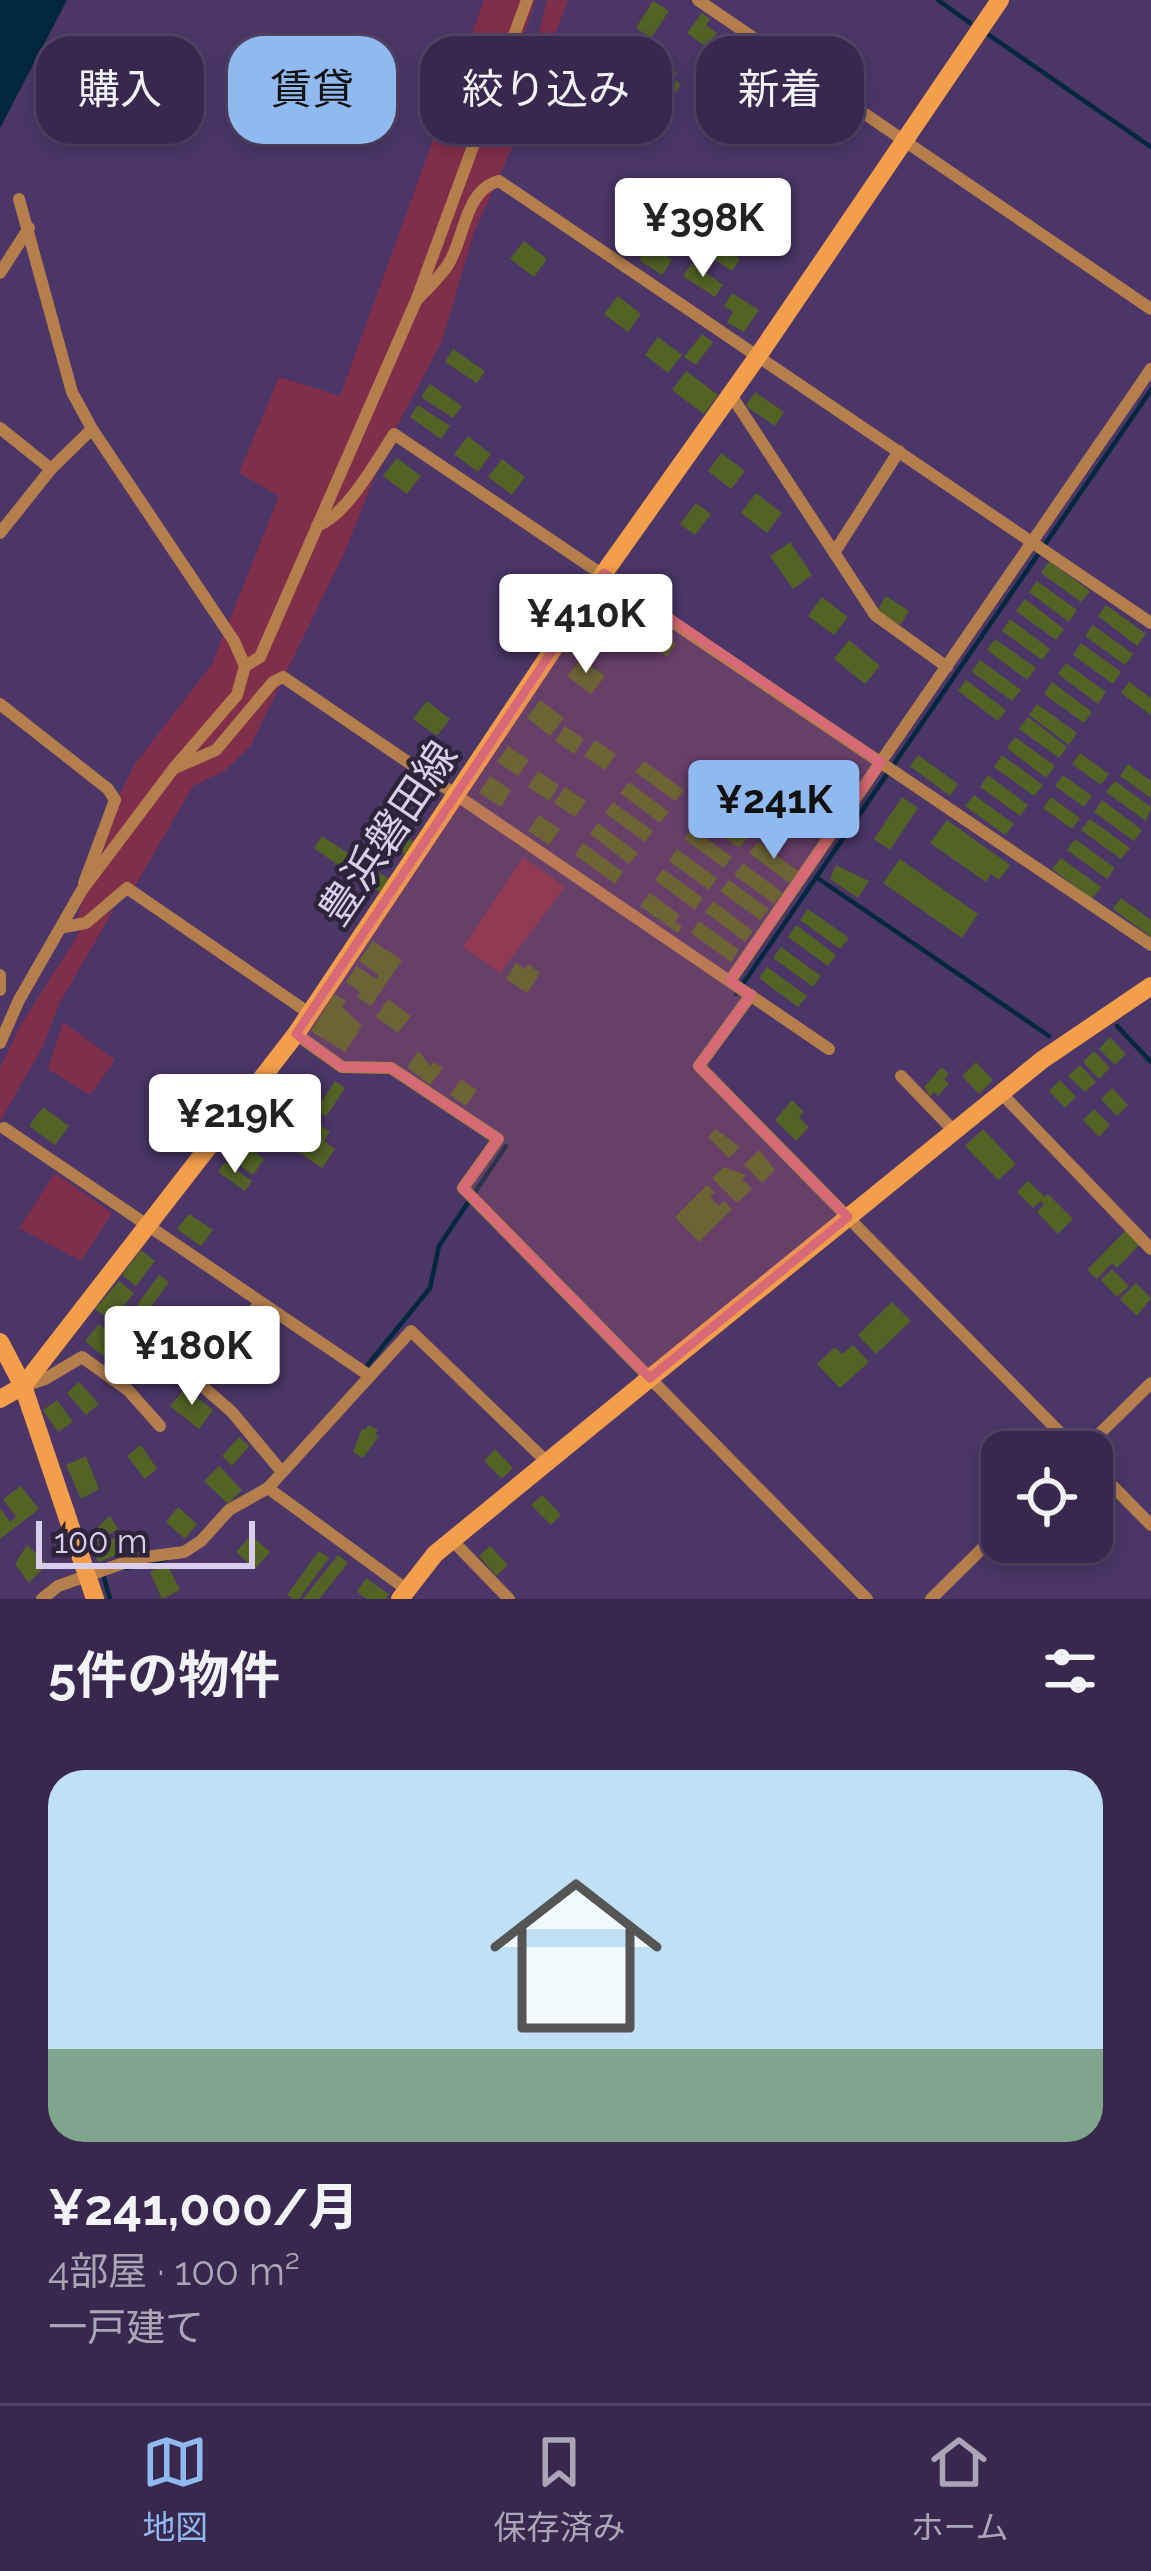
<!DOCTYPE html>
<html lang="ja">
<meta charset="utf-8">
<style>
:root{--surface:#38284d;--page:#433457;--text:#f1f3f6;--muted:#aba6b6;--line:#524465;--accent:#90b9f0}
body{margin:0;font-family:Raleway,"Noto Sans JP",sans-serif;background:var(--page);color:var(--text);height:100vh;display:flex;flex-direction:column;font-size:45px;white-space:nowrap}
*{box-sizing:border-box;margin:0}
p{font-size:39px;color:var(--muted)}
.icon{flex:none;width:66px;height:66px;fill:none;stroke:currentColor;stroke-width:2;stroke-linecap:round;stroke-linejoin:round}
.map{position:relative;height:1599px;overflow:hidden}
.sheet{display:flex;flex-direction:column;background:var(--surface);flex:1}
.sheet>*{flex:none}
.hud{position:absolute;left:36px;top:36px;width:1080px;height:108px;display:flex;gap:24px}
.buttons{position:absolute;left:981px;top:1431px;display:grid;gap:24px}
.buttons a{display:grid;place-items:center;width:132px;height:132px;border-radius:24px;background:var(--surface);box-shadow:0 6px 18px #0003,0 0 0 3px var(--line);font-size:60px}
.scale{position:absolute;left:36px;bottom:30px;width:219px;box-sizing:border-box;padding-left:12px;border:6px solid #d9ceec;border-top:0;font-size:33px;line-height:42px;white-space:nowrap;color:#d9ceec;-webkit-text-stroke:9px #2d243a;paint-order:stroke}
.price{position:absolute;translate:-50% -102px;padding:0 27px;border-radius:12px;background:#fff;color:#222;font-size:39px;line-height:78px;filter:drop-shadow(0 3px 6px #0008)}
.price::after{content:'';position:absolute;left:50%;top:72px;width:36px;height:27px;margin-left:-18px;background:inherit;clip-path:polygon(0 0,100% 0,50% 100%)}
.price.on{background:var(--accent);color:#111}
ul{padding:0;list-style:none}
li{display:grid;align-content:center;gap:24px;height:636px;padding:0 48px}
li span{display:grid;place-items:center;height:372px;border-radius:36px;color:#555}
li>.icon{margin-inline-start:auto}
span .icon{width:216px;height:216px;fill:#fffc;stroke-width:1}
li b{font-size:51px}
h2{display:flex;justify-content:space-between;align-items:center;height:144px;padding:0 48px;font-size:51px}
.pill{padding:0 42px;border-radius:36px;background:var(--surface);box-shadow:0 6px 18px #0003,0 0 0 3px var(--line);font-size:42px;line-height:108px}
.pill.on{background:var(--accent);color:#111}
.menu{display:flex;justify-content:space-around;align-items:center;height:168px;border-top:3px solid var(--line);background:var(--surface);font-size:33px;color:var(--muted)}
.menu a{display:grid;justify-items:center;gap:6px}
.menu .on{color:var(--accent)}
.map>svg:first-child{display:block}
.green{fill:#802f4a}
.water{fill:#03273e}
.lines{fill:none;stroke-linecap:round;stroke-linejoin:round}
.stream{stroke:#03273e;stroke-width:4.5}
.building{fill:#536326}
.street{stroke:#b47e4d;stroke-width:12}
.secondary{stroke:#f39e4a;stroke-width:18}
.marked{fill:#d76a76;fill-opacity:0.2;stroke:#d76a76;stroke-width:9;stroke-linejoin:round}
.labels{text-anchor:middle;dominant-baseline:central;stroke-width:9;stroke-linejoin:round;paint-order:stroke}
.street-label{font-size:42px;fill:#d9ceec;stroke:#2d243a}
</style>
<div class="map">
<svg width="1151" height="1599" viewBox="0 0 1151 1599">
<rect width="100%" height="100%" fill="#4b3667"/>
<g class="green">
<polygon points="484,0 535,0 512,73 515,137 547,0 568,0 514,143 473,235 442,341 387,445 346,549 251,745 226,770 193,786 132,891 73,933 103,827 135,764 212,664 279,496 239,473 279,377 340,396"/>
<polygon points="523,857 565,887 500,973 463,947"/>
<polygon points="114,909 60,1002 42,1048 0,1121 0,1068 19,1028 81,930"/>
<polygon points="63,1022 115,1060 90,1095 48,1069"/>
<polygon points="55,1173 112,1213 81,1261 19,1228"/>
</g>
<polygon class="water" points="0,0 67,0 0,128"/>
<g class="lines">
<g class="stream">
<polyline points="938,0 970,23"/>
<polyline points="989,35 1151,147"/>
<polyline points="816,877 1049,1036"/>
<polyline points="736,994 1151,390"/>
<polyline points="1117,1026 1151,1062"/>
<polyline points="366,1367 430,1288 439,1246 506,1146"/>
<polyline points="126,1568 167,1559"/>
<polyline points="103,1574 110,1599"/>
</g>
</g>
<g class="building">
<polygon points="653,1 669,11 651,38 636,28"/>
<polygon points="702,13 710,19 706,25 717,33 706,47 687,33"/>
<polygon points="585,40 611,57 595,78 570,61"/>
<polygon points="667,65 677,72 673,79 681,84 672,98 653,85"/>
<polygon points="653,92 663,99 660,104 667,108 657,122 641,110"/>
<polygon points="720,217 752,238 744,251 712,229"/>
<polygon points="708,237 740,259 732,271 700,250"/>
<polygon points="524,241 547,259 534,277 510,259"/>
<polygon points="647,248 655,254 658,250 672,260 662,275 639,260"/>
<polygon points="692,263 723,285 715,297 683,276"/>
<polygon points="732,293 759,310 744,332 727,322 733,312 724,306"/>
<polygon points="618,296 641,314 628,332 604,314"/>
<polygon points="702,334 713,342 696,365 684,357"/>
<polygon points="658,337 682,355 668,373 645,355"/>
<polygon points="453,349 485,371 477,383 445,362"/>
<polygon points="686,371 718,395 704,414 672,390"/>
<polygon points="430,384 462,406 453,418 421,397"/>
<polygon points="755,392 784,412 775,426 746,406"/>
<polygon points="418,405 450,426 441,439 410,417"/>
<polygon points="468,436 491,454 478,472 454,454"/>
<polygon points="721,453 745,471 731,489 708,471"/>
<polygon points="397,458 421,476 407,494 383,476"/>
<polygon points="502,459 525,477 512,495 488,477"/>
<polygon points="756,493 782,513 767,533 741,513"/>
<polygon points="696,503 711,514 695,535 680,524"/>
<polygon points="790,542 812,575 793,589 770,556"/>
<polygon points="1049,561 1090,591 1081,602 1041,573"/>
<polygon points="1037,581 1077,610 1069,622 1029,592"/>
<polygon points="886,596 909,611 900,625 877,611"/>
<polygon points="822,597 848,617 834,635 808,616"/>
<polygon points="1025,599 1064,629 1056,640 1016,611"/>
<polygon points="1106,605 1146,634 1137,646 1098,616"/>
<polygon points="653,619 662,625 657,629 676,644 667,657 639,637"/>
<polygon points="1010,619 1050,649 1042,660 1002,631"/>
<polygon points="1093,625 1133,654 1125,665 1085,636"/>
<polygon points="995,639 1036,668 1027,680 987,650"/>
<polygon points="849,640 880,666 865,684 834,659"/>
<polygon points="1081,643 1121,672 1113,684 1073,655"/>
<polygon points="581,659 605,676 591,694 567,676"/>
<polygon points="980,660 1021,690 1012,701 972,672"/>
<polygon points="1066,663 1106,692 1098,704 1058,674"/>
<polygon points="966,680 1006,710 998,721 958,691"/>
<polygon points="1052,682 1092,712 1084,723 1044,694"/>
<polygon points="1129,682 1151,698 1151,715 1121,693"/>
<polygon points="540,700 564,718 550,736 527,718"/>
<polygon points="427,701 450,719 437,736 413,719"/>
<polygon points="1037,704 1077,733 1069,745 1029,715"/>
<polygon points="1028,717 1067,747 1059,758 1019,729"/>
<polygon points="565,726 584,739 574,754 555,741"/>
<polygon points="1015,737 1055,766 1046,778 1007,748"/>
<polygon points="595,740 616,754 605,770 584,756"/>
<polygon points="508,746 529,760 518,776 497,762"/>
<polygon points="1080,753 1109,774 1101,785 1072,764"/>
<polygon points="918,755 958,784 950,796 910,766"/>
<polygon points="1002,755 1043,785 1034,796 994,767"/>
<polygon points="644,761 684,790 675,801 635,772"/>
<polygon points="1128,764 1151,781 1151,798 1120,776"/>
<polygon points="538,771 559,785 549,801 528,787"/>
<polygon points="988,775 1028,805 1020,816 980,787"/>
<polygon points="1063,775 1092,796 1084,807 1055,786"/>
<polygon points="490,776 511,790 501,807 479,793"/>
<polygon points="1115,781 1151,807 1146,821 1106,792"/>
<polygon points="629,782 669,812 660,823 620,793"/>
<polygon points="565,787 586,801 575,817 554,803"/>
<polygon points="974,795 1014,824 1005,835 965,806"/>
<polygon points="902,797 918,808 890,850 874,839"/>
<polygon points="1051,797 1080,818 1072,829 1043,808"/>
<polygon points="1102,800 1142,830 1134,841 1094,812"/>
<polygon points="613,802 653,831 645,842 605,813"/>
<polygon points="708,807 748,837 739,848 699,819"/>
<polygon points="539,815 560,829 549,845 528,831"/>
<polygon points="1090,819 1130,848 1121,859 1081,830"/>
<polygon points="947,820 1010,865 999,880 991,874 986,882 930,843"/>
<polygon points="383,821 415,843 406,855 375,833"/>
<polygon points="598,823 638,853 629,864 590,834"/>
<polygon points="692,828 732,857 724,868 684,839"/>
<polygon points="322,836 354,857 345,870 314,848"/>
<polygon points="1075,839 1115,868 1107,879 1067,850"/>
<polygon points="758,842 798,871 789,883 749,853"/>
<polygon points="583,843 623,872 615,884 575,855"/>
<polygon points="677,849 717,878 709,890 669,861"/>
<polygon points="357,858 389,879 380,892 349,870"/>
<polygon points="1061,858 1101,887 1092,899 1052,869"/>
<polygon points="900,859 978,914 962,938 883,883"/>
<polygon points="743,863 783,893 774,904 734,875"/>
<polygon points="836,865 869,881 858,898 830,879"/>
<polygon points="663,869 703,898 695,910 655,880"/>
<polygon points="729,880 769,909 760,920 720,891"/>
<polygon points="650,893 680,915 675,922 682,927 678,933 640,906"/>
<polygon points="1121,898 1151,920 1151,937 1113,909"/>
<polygon points="713,901 753,931 745,942 705,912"/>
<polygon points="808,909 849,938 840,949 800,920"/>
<polygon points="699,921 739,950 731,962 691,933"/>
<polygon points="796,925 836,955 828,966 788,937"/>
<polygon points="373,941 402,960 371,1006 357,997 360,992 346,982 357,966 376,979 379,975 359,961"/>
<polygon points="781,947 821,976 813,987 773,958"/>
<polygon points="516,963 525,969 528,964 540,973 527,993 506,979"/>
<polygon points="767,967 807,996 798,1007 759,978"/>
<polygon points="334,994 346,1001 342,1007 362,1026 345,1052 311,1031"/>
<polygon points="388,999 411,1016 398,1033 376,1017"/>
<polygon points="1110,1037 1126,1054 1115,1065 1099,1049"/>
<polygon points="418,1051 431,1066 434,1062 443,1068 430,1085 407,1067"/>
<polygon points="1094,1051 1110,1068 1099,1079 1083,1062"/>
<polygon points="976,1062 993,1080 979,1094 962,1076"/>
<polygon points="1080,1065 1096,1082 1085,1092 1068,1076"/>
<polygon points="942,1067 949,1074 944,1079 949,1084 938,1096 934,1092 930,1097 924,1087"/>
<polygon points="290,1079 313,1096 300,1114 277,1096"/>
<polygon points="461,1079 477,1090 466,1106 450,1095"/>
<polygon points="1060,1080 1076,1097 1065,1108 1049,1091"/>
<polygon points="335,1081 345,1088 326,1117 316,1110"/>
<polygon points="1112,1088 1128,1105 1117,1116 1101,1099"/>
<polygon points="792,1100 804,1112 799,1117 809,1127 796,1141 775,1120"/>
<polygon points="43,1107 69,1126 55,1145 29,1126"/>
<polygon points="1094,1109 1110,1125 1099,1137 1083,1120"/>
<polygon points="310,1118 330,1132 324,1141 335,1149 322,1168 291,1147"/>
<polygon points="716,1129 740,1147 729,1158 708,1137"/>
<polygon points="983,1129 1016,1164 998,1180 965,1146"/>
<polygon points="240,1142 264,1159 253,1175 229,1157"/>
<polygon points="759,1150 775,1170 762,1183 744,1165"/>
<polygon points="225,1162 252,1181 245,1191 218,1172"/>
<polygon points="724,1167 746,1175 742,1179 752,1189 737,1203 712,1178"/>
<polygon points="1028,1181 1045,1197 1048,1194 1073,1219 1058,1234 1037,1212 1044,1204 1041,1201 1033,1208 1017,1192"/>
<polygon points="707,1185 715,1192 710,1197 719,1206 724,1201 732,1209 699,1242 675,1217"/>
<polygon points="189,1214 213,1230 201,1246 177,1229"/>
<polygon points="1126,1230 1140,1244 1117,1268 1112,1263 1097,1279 1087,1270"/>
<polygon points="141,1250 155,1261 136,1286 122,1275"/>
<polygon points="1112,1269 1129,1286 1117,1297 1101,1280"/>
<polygon points="159,1275 169,1282 147,1312 137,1305"/>
<polygon points="119,1281 134,1293 112,1321 95,1309"/>
<polygon points="1136,1283 1151,1298 1137,1316 1120,1299"/>
<polygon points="892,1302 911,1321 876,1354 858,1335"/>
<polygon points="99,1324 117,1339 103,1356 85,1341"/>
<polygon points="188,1325 216,1348 202,1367 173,1344"/>
<polygon points="121,1339 139,1354 126,1371 107,1356"/>
<polygon points="853,1345 869,1362 840,1388 817,1364 835,1347 842,1354"/>
<polygon points="79,1382 99,1404 86,1415 67,1393"/>
<polygon points="185,1388 213,1410 199,1429 170,1406"/>
<polygon points="57,1400 73,1422 58,1432 43,1410"/>
<polygon points="368,1425 378,1430 375,1434 379,1436 363,1458 353,1452 362,1428 365,1430"/>
<polygon points="239,1437 249,1446 232,1466 222,1456"/>
<polygon points="141,1445 157,1469 145,1479 127,1456"/>
<polygon points="495,1449 513,1468 502,1479 484,1461"/>
<polygon points="86,1456 99,1489 81,1499 66,1465"/>
<polygon points="219,1466 242,1490 228,1504 204,1481"/>
<polygon points="21,1486 39,1509 0,1539 0,1508 10,1522 16,1517 3,1499"/>
<polygon points="542,1495 561,1515 551,1525 531,1505"/>
<polygon points="178,1507 197,1524 185,1539 166,1522"/>
<polygon points="110,1516 118,1529 95,1543 89,1535"/>
<polygon points="251,1535 270,1552 255,1569 236,1552"/>
<polygon points="119,1536 128,1551 98,1562 91,1548"/>
<polygon points="27,1545 47,1564 29,1583 15,1564"/>
<polygon points="490,1546 508,1565 496,1576 479,1556"/>
<polygon points="319,1551 329,1558 299,1599 293,1599 287,1595"/>
<polygon points="338,1555 348,1563 319,1599 303,1599"/>
<polygon points="167,1564 180,1590 162,1599 150,1572"/>
<polygon points="366,1578 389,1594 386,1599 367,1599 357,1592"/>
</g>
<g class="lines">
<g class="street">
<polyline points="698,0 1151,309"/>
<polyline points="0,273 29,228"/>
<path d="M416,301c11,-12 25,-25 33,-38 16,-27 16,-73 50,-82l652,442"/>
<polyline points="731,395 875,615 947,667"/>
<polyline points="0,428 51,469"/>
<path d="M317,526c29,-10 60,-66 77,-92l757,511"/>
<polyline points="0,533 51,469 92,429"/>
<polyline points="834,553 899,451"/>
<polyline points="245,666 260,657 416,301 527,0"/>
<polyline points="0,704 108,789 115,800 84,883"/>
<polyline points="177,767 216,750 273,682 283,677 829,1049"/>
<polyline points="64,927 86,923 127,888 309,1013"/>
<polyline points="0,975 0,990"/>
<polyline points="730,981 1151,369"/>
<polyline points="751,995 699,1066 1079,1452"/>
<polyline points="296,1034 342,1067 391,1068 498,1139 463,1188 867,1599"/>
<polyline points="0,1043 19,1000 82,890 174,768 237,695 245,666 234,641 92,429 72,392 19,199"/>
<polyline points="901,1076 954,1131"/>
<polyline points="1001,1093 1151,1249"/>
<polyline points="4,1128 370,1376"/>
<polyline points="260,1302 201,1385 232,1412 282,1472"/>
<polyline points="27,1385 45,1379 82,1357 128,1390 160,1426"/>
<polyline points="1081,1452 1151,1383"/>
<polyline points="1092,1465 1151,1525"/>
<polyline points="268,1488 406,1589"/>
<polyline points="452,1540 509,1599"/>
<polyline points="42,1599 58,1586 138,1558 184,1552 201,1541 229,1510 268,1488 411,1331 547,1462"/>
<polyline points="931,1599 1002,1529"/>
</g>
<g class="secondary">
<polyline points="0,1342 23,1386 95,1599"/>
<polyline points="0,1399 23,1386 296,1034 604,573 758,356 1000,0"/>
<polyline points="400,1599 435,1554 650,1378 1042,1060 1151,986"/>
</g>
</g>
<path class="marked" d="M604,573l277,189 -151,219 21,14 -52,71 149,151 -198,161 -187,-190 35,-49 -107,-71 -49,-1 -46,-33z"/>
<g class="labels">
<g class="street-label">
<text transform="translate(388 833) rotate(-56)">豊浜磐田線</text>
</g>
</g>
</svg>
<div class="buttons">
<a><svg class="icon" aria-label="locate" viewBox="0 0 24 24"><circle cx="12" cy="12" r="6"/><path d="M12 2v4M12 18v4M2 12h4M18 12h4"/></svg></a>
</div>
<div class="scale">100 m</div>
<b class="price" style="left:703px;top:280px">¥398K</b>
<b class="price" style="left:586px;top:676px">¥410K</b>
<b class="price on" style="left:774px;top:862px">¥241K</b>
<b class="price" style="left:235px;top:1176px">¥219K</b>
<b class="price" style="left:192px;top:1408px">¥180K</b>
<div class="hud">
<a class="pill">購入</a>
<a class="pill on">賃貸</a>
<a class="pill">絞り込み</a>
<a class="pill">新着</a>
</div>
</div>
<section class="sheet">
<h2>5件の物件<svg class="icon" aria-label="filters" viewBox="0 0 24 24"><path d="M4 7h16M4 17h16"/><circle cx="9" cy="7" r="2"/><circle cx="15" cy="17" r="2"/></svg></h2>
<ul>
<li><span style="background:linear-gradient(#bfe0f5 75%,#7fa58c 0)"><svg class="icon" aria-label="home" viewBox="0 0 24 24"><path d="M3 11l9-7 9 7M6 9v11h12V9"/></svg></span><div><b>¥241,000/月</b><p>4部屋 · 100 m²</p><p>一戸建て</p></div></li>
</ul>
</section>
<nav class="menu">
<a class="on"><svg class="icon" aria-label="map" viewBox="0 0 24 24"><path d="M3 6l6-2 6 2 6-2v14l-6 2-6-2-6 2zM9 4v14M15 6v14"/></svg>地図</a>
<a><svg class="icon" aria-label="saved" viewBox="0 0 24 24"><path d="M7 4h10v16l-5-4-5 4z"/></svg>保存済み</a>
<a><svg class="icon" aria-label="home" viewBox="0 0 24 24"><path d="M3 11l9-7 9 7M6 9v11h12V9"/></svg>ホーム</a>
</nav>
